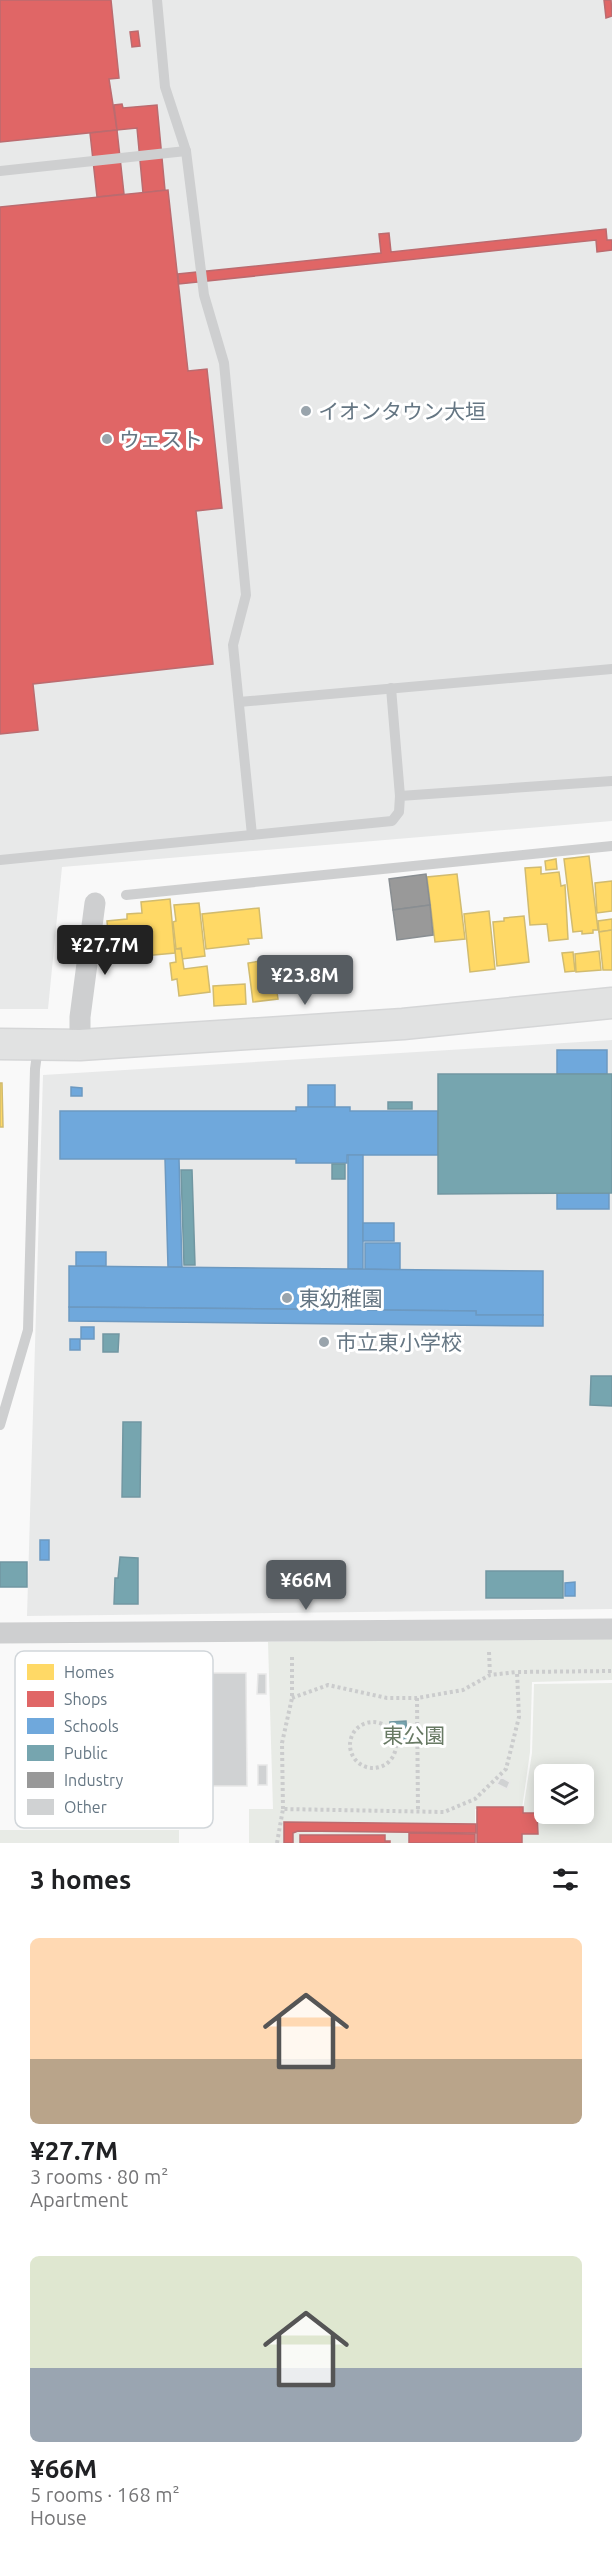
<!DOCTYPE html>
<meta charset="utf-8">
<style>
:root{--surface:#fff;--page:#f2f2f2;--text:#202124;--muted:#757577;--accent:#565c61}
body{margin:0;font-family:Ubuntu,"Noto Sans JP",sans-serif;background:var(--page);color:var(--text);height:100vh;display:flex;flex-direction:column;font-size:22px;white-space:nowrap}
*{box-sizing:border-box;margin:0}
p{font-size:20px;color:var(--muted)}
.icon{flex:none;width:33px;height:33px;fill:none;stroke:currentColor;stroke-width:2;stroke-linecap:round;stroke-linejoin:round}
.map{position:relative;height:1843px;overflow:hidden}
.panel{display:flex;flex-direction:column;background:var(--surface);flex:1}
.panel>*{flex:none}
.fabs{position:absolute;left:534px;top:1764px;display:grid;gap:12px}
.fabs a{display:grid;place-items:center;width:60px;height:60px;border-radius:9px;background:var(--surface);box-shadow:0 3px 15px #0003;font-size:30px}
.price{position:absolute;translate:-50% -51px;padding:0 14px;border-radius:6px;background:var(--accent);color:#fff;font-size:20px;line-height:39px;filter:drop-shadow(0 2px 3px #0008)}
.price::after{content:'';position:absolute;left:50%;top:36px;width:18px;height:14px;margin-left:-9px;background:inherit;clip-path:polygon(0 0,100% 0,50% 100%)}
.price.selected{background:#222;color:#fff}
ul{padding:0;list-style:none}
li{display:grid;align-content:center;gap:12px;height:318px;padding:0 30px}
li span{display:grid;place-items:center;height:186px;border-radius:9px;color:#555}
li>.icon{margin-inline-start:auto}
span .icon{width:108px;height:108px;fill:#fffc;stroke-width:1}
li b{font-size:26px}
h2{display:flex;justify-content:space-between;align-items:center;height:72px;padding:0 30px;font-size:26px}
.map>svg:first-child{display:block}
.built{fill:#e8e9e9}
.green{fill:#e8ebe6;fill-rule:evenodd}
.homes{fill:#ffd966;stroke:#d1bb6f;stroke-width:1.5}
.shops{fill:#e06666;stroke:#bb6b6f;stroke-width:1.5}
.schools{fill:#6fa8dc;stroke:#6c99c1;stroke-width:1.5}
.public{fill:#76a5af;stroke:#7197a2;stroke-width:1.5}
.industry{fill:#999;stroke:#898e92;stroke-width:1.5}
.building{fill:#d0d2d3;stroke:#e8e8e8;stroke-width:1.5}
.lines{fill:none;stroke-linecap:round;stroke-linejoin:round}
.secondary-casing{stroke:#d5d6d7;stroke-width:33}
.path{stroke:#cbcccd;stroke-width:4;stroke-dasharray:3 3;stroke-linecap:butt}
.lane{stroke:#cecfd0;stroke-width:10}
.street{stroke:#cecfd0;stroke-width:21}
.secondary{stroke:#e1e2e2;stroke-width:30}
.poi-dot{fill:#99a4ac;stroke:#fff;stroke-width:2}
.labels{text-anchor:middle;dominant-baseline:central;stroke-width:6;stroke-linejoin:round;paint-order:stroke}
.poi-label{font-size:21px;fill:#657683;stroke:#fff;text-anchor:start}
.park-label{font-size:21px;fill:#687a64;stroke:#fff}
.key{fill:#fff;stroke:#d1d6da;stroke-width:1.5}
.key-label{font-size:16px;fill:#657683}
</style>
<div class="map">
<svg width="612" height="1843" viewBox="0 0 612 1843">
<rect width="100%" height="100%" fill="#f9f9f9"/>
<g class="built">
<polygon points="0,0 612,0 612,821 62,867 48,1009 0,1009"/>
<polygon points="612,1040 612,1609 27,1616 43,1075"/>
</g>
<g class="green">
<polygon points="612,1637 612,1680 532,1682 530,1752 522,1809 475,1809 475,1831 293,1829 292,1843 249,1843 249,1809 273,1809 268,1642"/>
<path d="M612,1683v160h-319l1,-12 182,1v-21l47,-1 9,-57 2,-69zM544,1774h40v40h-40z"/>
<rect x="0" y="1830" width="179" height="13"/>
</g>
<g class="homes">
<polygon points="589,856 598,930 593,930 593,933 582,934 582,931 573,932 564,859"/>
<polygon points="556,859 557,869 546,870 545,861"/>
<polygon points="541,867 541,874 559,872 561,886 565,885 568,939 549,941 547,924 530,925 525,868"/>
<polygon points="457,874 465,939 435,942 427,877"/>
<polygon points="612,881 612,911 597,913 595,883"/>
<polygon points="170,899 175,953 110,959 107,921 127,919 127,914 142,913 141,902"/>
<polygon points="199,903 205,956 182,959 181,948 176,949 173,922 176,921 174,905"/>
<polygon points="259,908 262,938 248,939 249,944 206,949 202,914"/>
<polygon points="489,911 495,969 470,972 464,914"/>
<polygon points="524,916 529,962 497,966 493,922 504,921 504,918"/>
<polygon points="612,919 612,930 599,932 598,921"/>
<polygon points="612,930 612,970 603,970 599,932"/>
<polygon points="175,949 181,949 184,969 207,966 210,992 179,996 177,979 172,980 170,963 176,962"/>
<polygon points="599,951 601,970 576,972 575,954"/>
<polygon points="573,952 575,971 565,972 562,953"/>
<polygon points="272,959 278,999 253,1002 248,963"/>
<polygon points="245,984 246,1004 214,1006 213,986"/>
<polygon points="0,1083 2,1083 3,1127 0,1127"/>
</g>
<g class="shops">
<polygon points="0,0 111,0 119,78 109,79 117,130 0,142"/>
<polygon points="604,0 611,0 612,16 606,18"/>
<polygon points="138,31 140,46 132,47 130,32"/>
<polygon points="122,104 123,108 157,105 165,190 143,193 137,128 117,130 114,105"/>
<polygon points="117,130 124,194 97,197 90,133"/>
<polygon points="168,190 188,371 207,369 222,508 196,511 213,664 33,684 38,730 0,734 0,207"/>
<polygon points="606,229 607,240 612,240 612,250 597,252 596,240 179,284 178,274 381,253 379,234 389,233 391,252"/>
<polygon points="477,1807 523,1807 523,1813 537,1813 538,1834 522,1834 522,1843 477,1843"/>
<polygon points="284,1822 476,1824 476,1833 298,1831 293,1833 293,1843 284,1843"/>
<polygon points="409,1833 475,1834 475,1843 409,1843"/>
<polygon points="300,1835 385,1835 385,1841 390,1841 390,1843 300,1843"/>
</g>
<g class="schools">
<rect x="557" y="1050" width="50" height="24"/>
<rect x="308" y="1085" width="27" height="22"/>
<polygon points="71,1087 82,1088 82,1096 71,1096"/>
<polygon points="296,1107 350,1107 350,1111 438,1111 438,1155 347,1155 347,1163 296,1163 296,1159 60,1159 60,1111 296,1111"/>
<rect x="348" y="1155" width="15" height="114"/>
<polygon points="165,1159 179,1159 182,1267 168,1267"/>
<rect x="557" y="1193" width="52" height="16"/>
<rect x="363" y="1223" width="31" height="18"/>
<polygon points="365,1243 400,1243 400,1270 365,1269"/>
<rect x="76" y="1252" width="30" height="14"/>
<polygon points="69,1266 543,1271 543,1315 476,1315 476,1311 69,1307"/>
<polygon points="69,1307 476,1311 476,1315 543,1315 543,1326 69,1321"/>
<rect x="81" y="1327" width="13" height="12"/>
<rect x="70" y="1339" width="10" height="11"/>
<rect x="40" y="1540" width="9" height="20"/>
<polygon points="575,1582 575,1596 565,1596 565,1583"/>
</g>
<g class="public">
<polygon points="438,1074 612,1074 612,1193 438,1194"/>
<rect x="388" y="1102" width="24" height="7"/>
<rect x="332" y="1164" width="13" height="15"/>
<polygon points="181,1170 192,1170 195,1265 184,1265"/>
<polygon points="103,1334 119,1334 118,1352 103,1352"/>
<polygon points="591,1376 612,1376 612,1406 590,1405"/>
<polygon points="123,1422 141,1422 140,1497 122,1497"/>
<polygon points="120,1557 138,1558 138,1604 114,1604 115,1578 118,1578"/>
<rect x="0" y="1562" width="27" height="25"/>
<rect x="486" y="1571" width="77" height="27"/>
<polygon points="406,1721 407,1739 390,1739 390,1722"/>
</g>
<g class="industry">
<polygon points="426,874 430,905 393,910 389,879"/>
<polygon points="430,905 433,935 397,940 393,910"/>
</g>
<g class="building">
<polygon points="203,1673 246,1673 247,1786 203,1786"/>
<polygon points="258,1674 266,1674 266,1694 257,1694"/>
<rect x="258" y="1765" width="9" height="20"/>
<polygon points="501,1777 510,1782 507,1789 497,1784"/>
</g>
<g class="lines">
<defs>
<polyline id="secondary" points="0,1044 80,1045 403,1024 612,1003"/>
</defs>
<use href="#secondary" class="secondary-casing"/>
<g class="path">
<polyline points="489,1652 490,1675"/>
<polyline points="292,1698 328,1685 387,1698 417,1698 463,1690 490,1675 517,1672"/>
<polyline points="417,1698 418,1812"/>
<circle cx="373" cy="1745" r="23"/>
<polyline points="396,1742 418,1742"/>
<polyline points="283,1809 282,1743 292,1698 292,1655"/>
<polyline points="277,1843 283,1809 444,1812 475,1799 506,1769 519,1717 517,1672 612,1671"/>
</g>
<g class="lane">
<polyline points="157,0 165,87 186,151 204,295 224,363 246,595 233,645 252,835"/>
<polyline points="0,171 186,151"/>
<polyline points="391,688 400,796"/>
<polyline points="239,702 612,669"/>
<polyline points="0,860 392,821 399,812 400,796 612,781"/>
<polyline points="126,895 612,846"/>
<polyline points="0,1425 28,1330 35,1069 38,1047"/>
</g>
<g class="street">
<polyline points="80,1045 80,1017 95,903"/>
<polyline points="0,1633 612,1629"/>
</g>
<use href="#secondary" class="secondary"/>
</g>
<g class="poi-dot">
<circle cx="306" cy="411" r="6"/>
<circle cx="107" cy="439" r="6"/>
<circle cx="287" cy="1298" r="6"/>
<circle cx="324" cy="1342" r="6"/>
</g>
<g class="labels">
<g class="poi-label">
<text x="318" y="411">イオンタウン大垣</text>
<text x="119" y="439">ウェスト</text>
<text x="299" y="1298">東幼稚園</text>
<text x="336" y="1342">市立東小学校</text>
</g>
<g class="park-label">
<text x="414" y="1735">東公園</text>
</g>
</g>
<rect x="15" y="1651" width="198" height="177" rx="9" class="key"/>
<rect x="27" y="1664" width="27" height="16" fill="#ffd966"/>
<rect x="27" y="1691" width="27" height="16" fill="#e06666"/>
<rect x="27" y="1718" width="27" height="16" fill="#6fa8dc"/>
<rect x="27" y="1745" width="27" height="16" fill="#76a5af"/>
<rect x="27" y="1772" width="27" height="16" fill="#999"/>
<rect x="27" y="1799" width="27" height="16" fill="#d0d2d3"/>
<g class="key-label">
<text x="64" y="1678">Homes</text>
<text x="64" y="1705">Shops</text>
<text x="64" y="1732">Schools</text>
<text x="64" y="1759">Public</text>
<text x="64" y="1786">Industry</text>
<text x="64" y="1813">Other</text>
</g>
</svg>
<div class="fabs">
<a><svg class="icon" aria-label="layers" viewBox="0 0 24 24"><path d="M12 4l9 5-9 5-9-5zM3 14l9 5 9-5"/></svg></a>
</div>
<b class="price selected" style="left:105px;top:976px">¥27.7M</b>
<b class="price" style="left:305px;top:1006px">¥23.8M</b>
<b class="price" style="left:306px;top:1611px">¥66M</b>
</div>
<section class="panel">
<h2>3 homes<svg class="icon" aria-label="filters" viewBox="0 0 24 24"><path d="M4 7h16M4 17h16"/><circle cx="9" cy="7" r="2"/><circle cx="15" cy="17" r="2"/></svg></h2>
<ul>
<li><span style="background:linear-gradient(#ffd9b3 65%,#b9a48a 0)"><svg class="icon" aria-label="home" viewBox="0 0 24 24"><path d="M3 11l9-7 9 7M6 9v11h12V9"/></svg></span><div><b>¥27.7M</b><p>3 rooms · 80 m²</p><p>Apartment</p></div></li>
<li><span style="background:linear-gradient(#dfe7d0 60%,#9aa5b1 0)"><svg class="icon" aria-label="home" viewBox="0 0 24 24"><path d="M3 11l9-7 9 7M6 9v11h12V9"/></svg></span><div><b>¥66M</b><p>5 rooms · 168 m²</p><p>House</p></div></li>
</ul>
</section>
